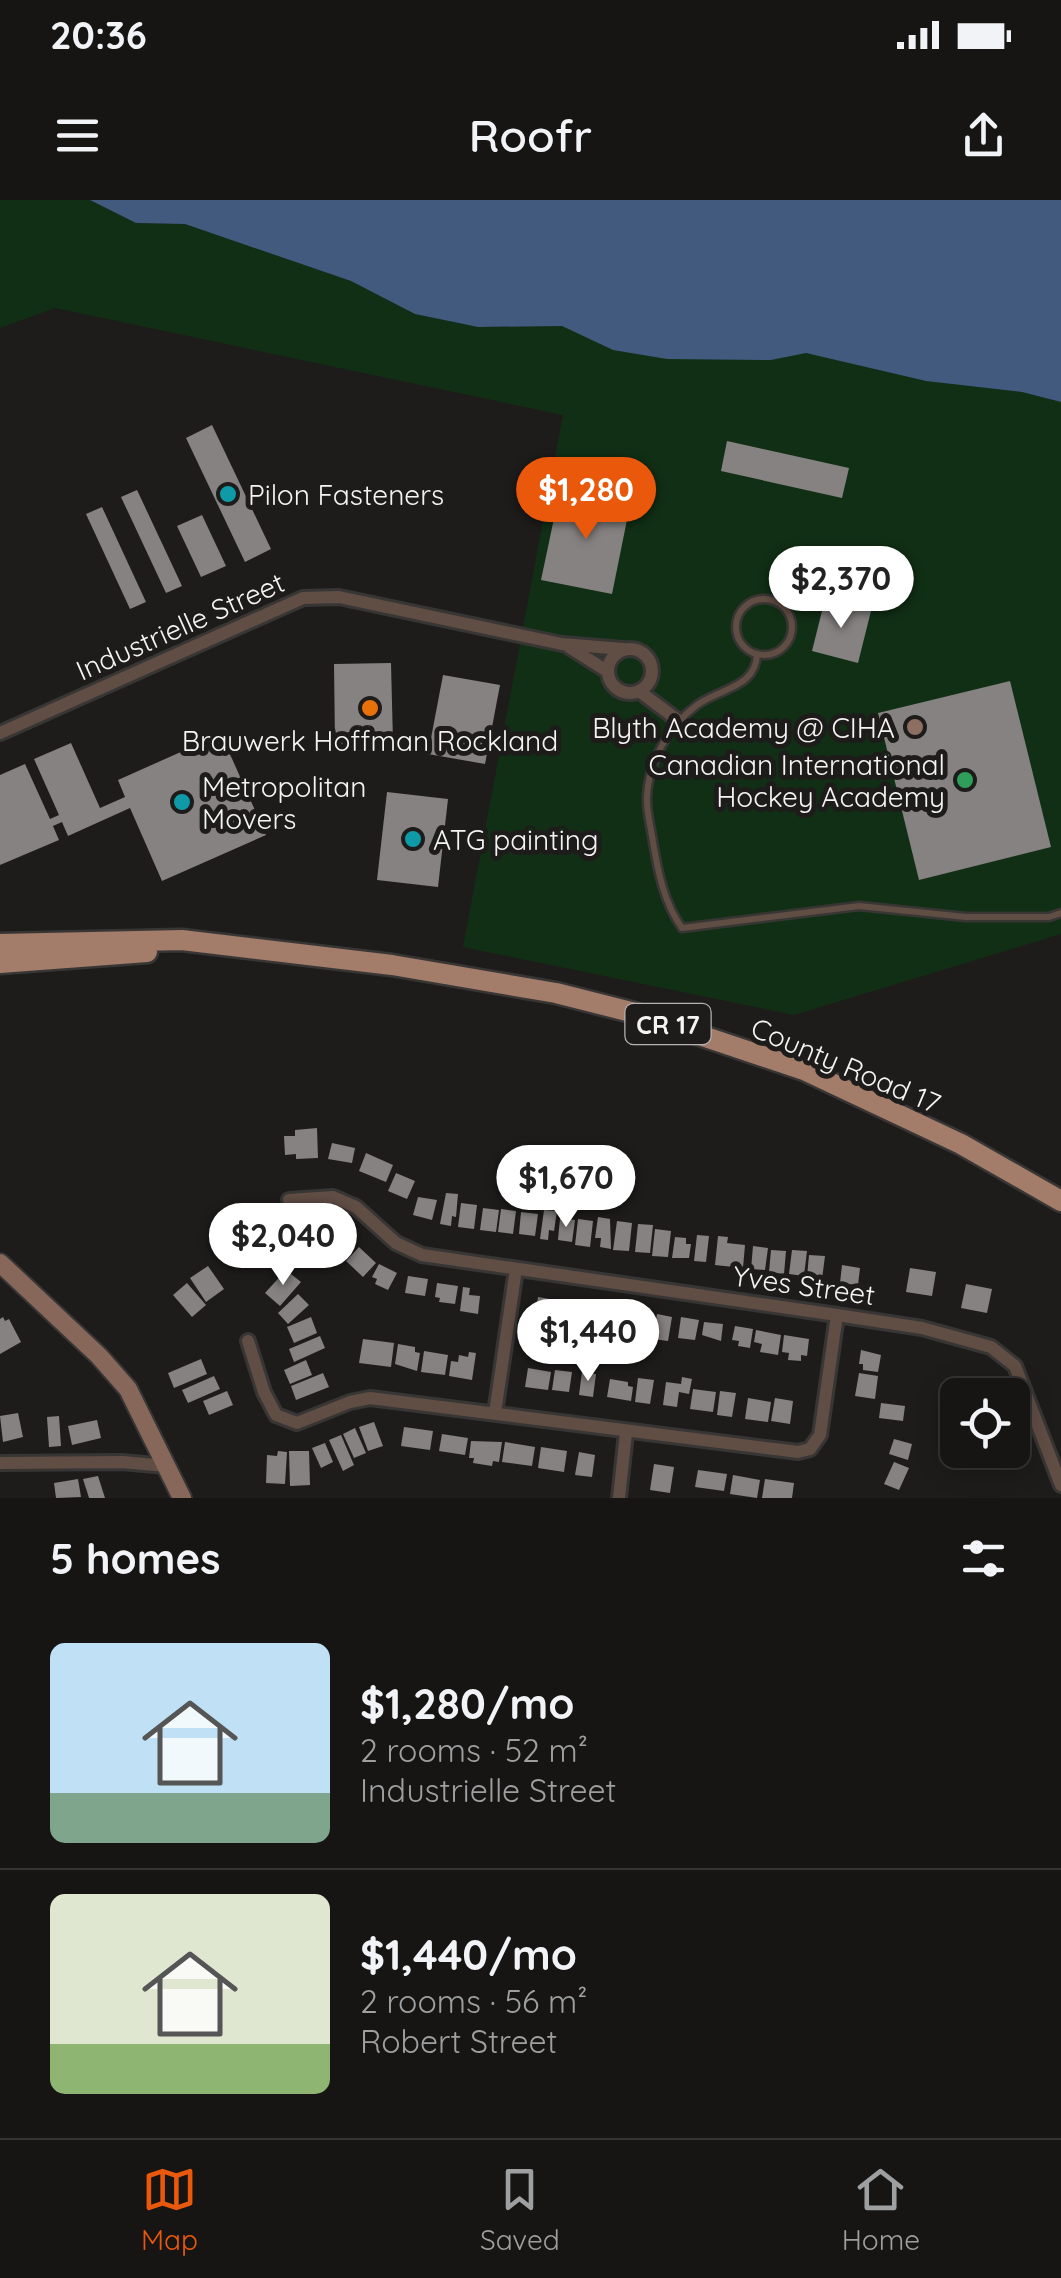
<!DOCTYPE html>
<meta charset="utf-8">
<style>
:root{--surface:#161514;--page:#1f1e1d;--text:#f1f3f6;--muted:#9e9fa0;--line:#353434;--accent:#ea580c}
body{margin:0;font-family:Quicksand,sans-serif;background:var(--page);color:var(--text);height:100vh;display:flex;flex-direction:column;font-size:38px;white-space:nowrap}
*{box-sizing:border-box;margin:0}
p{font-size:32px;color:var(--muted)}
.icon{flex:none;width:55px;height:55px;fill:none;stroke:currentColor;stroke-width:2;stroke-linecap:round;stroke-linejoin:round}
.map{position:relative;height:1298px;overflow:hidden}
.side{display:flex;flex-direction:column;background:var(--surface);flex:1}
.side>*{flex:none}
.fabs{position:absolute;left:940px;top:1178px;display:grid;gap:20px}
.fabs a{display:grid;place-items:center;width:90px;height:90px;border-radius:15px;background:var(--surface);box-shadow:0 5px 25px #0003,0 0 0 2px var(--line);font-size:50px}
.price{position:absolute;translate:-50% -85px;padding:0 22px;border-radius:35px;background:#fff;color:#222;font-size:32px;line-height:65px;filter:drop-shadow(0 2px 5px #0008)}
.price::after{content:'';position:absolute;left:50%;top:60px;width:30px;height:22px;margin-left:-15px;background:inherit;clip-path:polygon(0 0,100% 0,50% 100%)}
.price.on{background:var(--accent);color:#fff}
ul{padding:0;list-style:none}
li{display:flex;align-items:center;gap:30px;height:250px;padding:0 50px}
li+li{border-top:2px solid var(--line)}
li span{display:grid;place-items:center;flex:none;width:280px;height:200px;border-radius:15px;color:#555}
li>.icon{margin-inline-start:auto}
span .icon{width:120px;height:120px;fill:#fffc;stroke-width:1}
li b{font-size:42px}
h2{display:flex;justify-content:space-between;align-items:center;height:120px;padding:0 50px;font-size:42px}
.status{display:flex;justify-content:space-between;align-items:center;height:70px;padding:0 50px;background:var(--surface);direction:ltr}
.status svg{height:28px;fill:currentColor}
header{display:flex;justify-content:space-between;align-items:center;height:130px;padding:0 50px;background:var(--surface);font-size:45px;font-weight:600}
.dock{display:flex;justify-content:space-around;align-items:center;height:140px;border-top:2px solid var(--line);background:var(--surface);font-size:28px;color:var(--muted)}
.dock a{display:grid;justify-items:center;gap:5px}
.dock .on{color:var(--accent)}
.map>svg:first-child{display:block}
.green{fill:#112f15}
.water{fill:#415a7e}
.building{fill:#858281}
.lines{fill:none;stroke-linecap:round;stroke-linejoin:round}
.lane-casing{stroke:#383635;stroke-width:11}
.street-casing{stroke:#383635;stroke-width:18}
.secondary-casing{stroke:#383635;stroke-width:22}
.primary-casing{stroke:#383635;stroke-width:25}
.lane{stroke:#604d44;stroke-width:6}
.street{stroke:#604d44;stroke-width:12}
.secondary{stroke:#866759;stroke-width:18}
.primary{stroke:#a47c6a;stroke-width:20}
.culture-dot{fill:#0f9aa8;stroke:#1e1c1b;stroke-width:4}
.food-dot{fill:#e8710a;stroke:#1e1c1b;stroke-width:4}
.education-dot{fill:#8d6e63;stroke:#1e1c1b;stroke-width:4}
.leisure-dot{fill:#2e9e5b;stroke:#1e1c1b;stroke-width:4}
.labels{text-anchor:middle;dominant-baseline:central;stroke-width:10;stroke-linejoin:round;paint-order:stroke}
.shield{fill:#1e1c1b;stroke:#b4b2b2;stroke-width:2.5}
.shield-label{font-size:25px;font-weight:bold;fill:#f5f3f3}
.poi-label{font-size:28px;fill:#f5f3f3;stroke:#1e1c1b;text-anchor:start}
.street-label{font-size:28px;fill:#f5f3f3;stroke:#1e1c1b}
</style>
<div class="status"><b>20:36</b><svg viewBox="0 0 49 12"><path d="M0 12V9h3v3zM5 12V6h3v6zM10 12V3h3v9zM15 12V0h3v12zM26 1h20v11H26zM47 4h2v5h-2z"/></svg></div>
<header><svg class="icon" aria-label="menu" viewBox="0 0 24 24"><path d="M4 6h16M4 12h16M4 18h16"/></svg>Roofr<svg class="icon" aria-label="share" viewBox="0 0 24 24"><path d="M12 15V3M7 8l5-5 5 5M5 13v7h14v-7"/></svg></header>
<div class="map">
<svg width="1061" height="1298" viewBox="0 0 1061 1298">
<rect width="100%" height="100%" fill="#1e1c1b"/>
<polygon class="green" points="0,0 90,0 136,23 185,24 351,81 416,114 478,127 563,126 613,150 771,160 805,152 917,179 1022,192 1061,202 1061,734 794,815 463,747 563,215 55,108 0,128"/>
<polygon class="water" points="90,0 1061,0 1061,202 1022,192 926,181 806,153 771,160 667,159 613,150 562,126 478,127 415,114 351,81 185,24 136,23"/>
<g class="building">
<polygon points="212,225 271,349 245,362 186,238"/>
<polygon points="727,241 849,268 842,298 721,271"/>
<polygon points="137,290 182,386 166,393 121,297"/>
<polygon points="560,290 630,305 612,394 541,380"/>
<polygon points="102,307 146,402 130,409 86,314"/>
<polygon points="202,315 226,366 201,377 177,326"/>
<polygon points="825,399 871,411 858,463 812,451"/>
<polygon points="391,463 393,543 335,544 334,464"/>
<polygon points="443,475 500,485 485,564 428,554"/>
<polygon points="1010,481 1051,647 919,680 878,513"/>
<polygon points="221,534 266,635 162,681 130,608 68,636 62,622 53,626 59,640 0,665 0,575 25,564 50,619 59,615 34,559 71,543 100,608 125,597 118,580"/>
<polygon points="387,592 448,599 438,687 377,680"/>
<polygon points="317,928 318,958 296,959 296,954 285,955 284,936 295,936 295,930"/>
<polygon points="332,943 355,948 352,963 328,959"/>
<polygon points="366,953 393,965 386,982 359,971"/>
<polygon points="396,973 415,981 407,999 388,991"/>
<polygon points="446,993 458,994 456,1017 452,1016 451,1026 440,1024"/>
<polygon points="418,997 437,1000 432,1020 413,1015"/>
<polygon points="461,1003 477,1005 474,1029 458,1027"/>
<polygon points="483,1008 499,1010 496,1032 480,1030"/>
<polygon points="501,1009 516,1011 513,1034 498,1032"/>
<polygon points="544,1010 557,1011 554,1031 549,1030 548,1040 540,1039"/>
<polygon points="521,1012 538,1014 535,1036 519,1034"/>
<polygon points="598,1017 610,1019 611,1049 600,1047 601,1038 595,1038"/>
<polygon points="560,1018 575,1020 572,1042 558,1040"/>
<polygon points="578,1019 593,1021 590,1047 575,1045"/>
<polygon points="336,1020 350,1039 337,1049 323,1031"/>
<polygon points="617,1021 632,1023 629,1051 613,1050"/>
<polygon points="638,1024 653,1025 650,1053 635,1052"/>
<polygon points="655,1029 671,1031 668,1057 652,1056"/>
<polygon points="697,1035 709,1036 706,1062 694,1061"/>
<polygon points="718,1036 728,1037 727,1043 745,1045 743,1068 715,1065"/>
<polygon points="675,1037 686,1038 686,1044 691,1044 689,1058 672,1058"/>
<polygon points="753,1046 768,1048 765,1070 751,1069"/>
<polygon points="359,1047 376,1063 363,1077 346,1061"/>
<polygon points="771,1050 786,1051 784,1074 769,1072"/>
<polygon points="792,1050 807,1051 804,1076 789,1074"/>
<polygon points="809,1055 825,1056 822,1079 807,1077"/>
<polygon points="379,1064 397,1073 388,1090 375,1084 377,1079 372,1077"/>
<polygon points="842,1065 860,1068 858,1085 840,1083"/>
<polygon points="208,1066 224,1089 206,1102 190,1078"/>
<polygon points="910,1068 936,1072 932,1096 906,1092"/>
<polygon points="286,1070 301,1082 280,1106 265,1093"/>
<polygon points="408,1076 428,1079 425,1096 405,1093"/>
<polygon points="187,1083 206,1105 192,1117 173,1095"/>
<polygon points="437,1083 458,1086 455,1104 439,1102 440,1098 435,1097"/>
<polygon points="966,1084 992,1089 987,1113 961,1108"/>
<polygon points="463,1087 470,1088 469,1095 480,1096 478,1114 460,1111"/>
<polygon points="298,1094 309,1105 288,1124 278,1113"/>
<polygon points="538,1097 561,1101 557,1122 535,1118"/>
<polygon points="566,1101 589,1104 586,1122 563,1119"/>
<polygon points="601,1106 616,1108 612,1133 597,1131"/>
<polygon points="627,1110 642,1112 639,1136 617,1133 618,1119 625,1121"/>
<polygon points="657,1114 672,1117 668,1141 653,1139"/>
<polygon points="3,1117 5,1121 9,1119 21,1142 0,1154 0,1119"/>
<polygon points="311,1117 317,1133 294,1143 287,1127"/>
<polygon points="681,1117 699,1120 695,1140 678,1138"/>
<polygon points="704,1122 723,1124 721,1141 702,1135"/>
<polygon points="735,1126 753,1129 750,1148 738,1146 739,1141 732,1140"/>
<polygon points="756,1130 781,1135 778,1155 760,1152 762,1144 754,1142"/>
<polygon points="784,1135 809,1139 807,1156 801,1155 801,1161 788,1160 789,1153 782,1152"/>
<polygon points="320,1136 325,1148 294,1162 289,1149"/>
<polygon points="363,1139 394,1143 391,1167 359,1163"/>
<polygon points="398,1144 415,1147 415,1152 420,1153 417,1171 395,1164"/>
<polygon points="861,1150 881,1155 878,1172 863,1170 863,1164 859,1164"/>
<polygon points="424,1151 448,1155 445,1175 421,1172"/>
<polygon points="469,1152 476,1153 472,1180 449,1176 451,1161 458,1162 459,1155 468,1157"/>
<polygon points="201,1159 207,1174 174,1188 168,1173"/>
<polygon points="306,1160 312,1175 290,1184 284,1170"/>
<polygon points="528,1168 551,1172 548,1190 525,1187"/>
<polygon points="555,1170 572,1172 569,1192 552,1190"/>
<polygon points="582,1172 596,1174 593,1197 579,1195"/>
<polygon points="323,1173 329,1187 296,1200 291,1186"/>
<polygon points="859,1173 878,1176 875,1199 855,1196"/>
<polygon points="214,1176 220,1189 188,1203 182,1190"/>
<polygon points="682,1177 692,1179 689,1194 679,1192 677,1207 663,1205 666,1182 681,1184"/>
<polygon points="638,1178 654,1180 650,1204 635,1202"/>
<polygon points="610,1179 628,1182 628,1186 633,1187 631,1201 607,1197"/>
<polygon points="693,1189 716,1192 713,1212 690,1209"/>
<polygon points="227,1191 233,1205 209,1215 203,1201"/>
<polygon points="720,1191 736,1193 732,1217 717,1215"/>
<polygon points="748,1198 771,1202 768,1222 745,1219"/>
<polygon points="775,1198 793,1201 790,1224 771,1221"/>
<polygon points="881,1203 905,1206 903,1221 879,1218"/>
<polygon points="18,1213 23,1237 3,1242 0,1216"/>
<polygon points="59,1216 61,1246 49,1247 47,1217"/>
<polygon points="97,1220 101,1238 72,1245 68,1226"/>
<polygon points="374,1222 383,1246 368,1251 359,1227"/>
<polygon points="404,1227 433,1231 430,1250 401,1246"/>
<polygon points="355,1228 366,1253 354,1258 343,1234"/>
<polygon points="442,1234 468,1238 465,1255 439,1251"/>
<polygon points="341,1235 354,1265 343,1271 329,1240"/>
<polygon points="894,1239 912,1244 908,1260 889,1254"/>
<polygon points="471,1241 502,1242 499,1262 493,1261 492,1266 473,1263 474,1258 469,1258"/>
<polygon points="505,1242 535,1247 532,1266 502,1262"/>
<polygon points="325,1243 333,1262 321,1268 312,1248"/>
<polygon points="541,1247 567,1251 564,1272 538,1268"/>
<polygon points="278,1251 287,1252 285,1284 266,1283 267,1255 277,1256"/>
<polygon points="289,1251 309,1251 310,1285 290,1286"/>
<polygon points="579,1252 595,1255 592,1277 575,1275"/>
<polygon points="894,1262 909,1268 899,1290 884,1284"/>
<polygon points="654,1264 674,1267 670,1293 650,1290"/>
<polygon points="698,1270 727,1274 724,1291 695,1287"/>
<polygon points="733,1275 760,1280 757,1298 730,1294"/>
<polygon points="98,1276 105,1298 89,1298 83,1279"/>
<polygon points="78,1279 81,1297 56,1298 54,1283"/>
<polygon points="765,1279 794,1283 792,1298 762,1298"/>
</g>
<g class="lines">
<defs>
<g id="lane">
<circle cx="764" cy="427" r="28"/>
<path d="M757,454c-1,34 -37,34 -60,51 -28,21 -48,55 -50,91 -1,15 4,31 6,46 5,30 11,61 29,86l177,-22 107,11h83l12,-4"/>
</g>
<g id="street">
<polyline points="569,447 607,471"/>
<circle cx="630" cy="471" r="22"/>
<polyline points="639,491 679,521"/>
<polyline points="0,533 303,398 339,397 562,444 623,449"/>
<polyline points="289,1000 333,997 356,1007 396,1043 422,1055 837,1115 922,1128 991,1147 1015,1166 1061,1285"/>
<polyline points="248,1141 264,1192 276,1215 297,1223 350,1202 370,1198 798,1252 810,1249 820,1235 837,1115"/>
<polyline points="495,1213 516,1069"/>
<polyline points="0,1263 122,1262 166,1266"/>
<polyline points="619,1298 626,1233"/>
</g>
<polyline id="secondary" points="0,1063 99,1156 128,1189 182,1298"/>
<g id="primary">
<polyline points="0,744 182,740 392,765 556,793 631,812 804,870 961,944 1061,1001"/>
<polyline points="0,763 147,752"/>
</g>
</defs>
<use href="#lane" class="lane-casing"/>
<use href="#street" class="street-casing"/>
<use href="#secondary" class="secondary-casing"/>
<use href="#primary" class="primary-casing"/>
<use href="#lane" class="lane"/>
<use href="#street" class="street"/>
<use href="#secondary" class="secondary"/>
<use href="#primary" class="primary"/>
</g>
<g class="culture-dot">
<circle cx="228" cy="294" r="10"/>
<circle cx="182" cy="602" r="10"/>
<circle cx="413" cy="639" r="10"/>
</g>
<circle class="food-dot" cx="370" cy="508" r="10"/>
<circle class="education-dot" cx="915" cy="527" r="10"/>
<circle class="leisure-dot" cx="965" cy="580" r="10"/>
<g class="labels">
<rect class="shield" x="625.5" y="804" width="85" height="40" rx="8"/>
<g class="shield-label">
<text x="668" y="824">CR 17</text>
</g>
<g class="poi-label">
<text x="248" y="294">Pilon Fasteners</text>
<text x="895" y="527" text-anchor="end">Blyth Academy @ CIHA</text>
<text x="370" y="540" text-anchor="middle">Brauwerk Hoffman Rockland</text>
<text x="945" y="564" text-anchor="end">Canadian International<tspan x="945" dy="32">Hockey Academy</tspan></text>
<text x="202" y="586">Metropolitan<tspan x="202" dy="32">Movers</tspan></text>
<text x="433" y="639">ATG painting</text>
</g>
<g class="street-label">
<text transform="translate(180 426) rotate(-24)">Industrielle Street</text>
<text transform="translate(846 865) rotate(23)">County Road 17</text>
<text transform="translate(804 1085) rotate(8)">Yves Street</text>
</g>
</g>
</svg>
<div class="fabs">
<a><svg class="icon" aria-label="locate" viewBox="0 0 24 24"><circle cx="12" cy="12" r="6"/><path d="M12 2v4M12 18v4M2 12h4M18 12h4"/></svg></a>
</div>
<b class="price on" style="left:586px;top:342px">$1,280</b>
<b class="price" style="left:841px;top:431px">$2,370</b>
<b class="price" style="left:566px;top:1030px">$1,670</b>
<b class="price" style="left:283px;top:1088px">$2,040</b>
<b class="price" style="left:588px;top:1184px">$1,440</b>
</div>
<section class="side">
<h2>5 homes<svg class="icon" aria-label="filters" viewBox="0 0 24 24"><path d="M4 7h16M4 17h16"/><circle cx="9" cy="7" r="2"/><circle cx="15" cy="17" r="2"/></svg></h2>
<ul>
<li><span style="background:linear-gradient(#bfe0f5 75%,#7fa58c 0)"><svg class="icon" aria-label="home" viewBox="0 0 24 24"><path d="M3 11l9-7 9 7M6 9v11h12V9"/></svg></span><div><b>$1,280/mo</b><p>2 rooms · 52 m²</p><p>Industrielle Street</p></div></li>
<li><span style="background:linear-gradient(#dfe7d0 75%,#8fb573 0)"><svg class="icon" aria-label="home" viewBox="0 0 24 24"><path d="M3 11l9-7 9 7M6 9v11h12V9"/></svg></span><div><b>$1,440/mo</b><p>2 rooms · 56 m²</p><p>Robert Street</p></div></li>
</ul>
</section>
<nav class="dock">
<a class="on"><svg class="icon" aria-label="map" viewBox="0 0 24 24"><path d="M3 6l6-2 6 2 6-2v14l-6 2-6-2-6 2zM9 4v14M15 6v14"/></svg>Map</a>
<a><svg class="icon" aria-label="saved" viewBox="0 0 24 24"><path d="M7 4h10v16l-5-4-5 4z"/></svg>Saved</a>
<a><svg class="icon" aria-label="home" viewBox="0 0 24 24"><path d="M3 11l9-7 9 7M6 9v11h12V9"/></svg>Home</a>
</nav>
